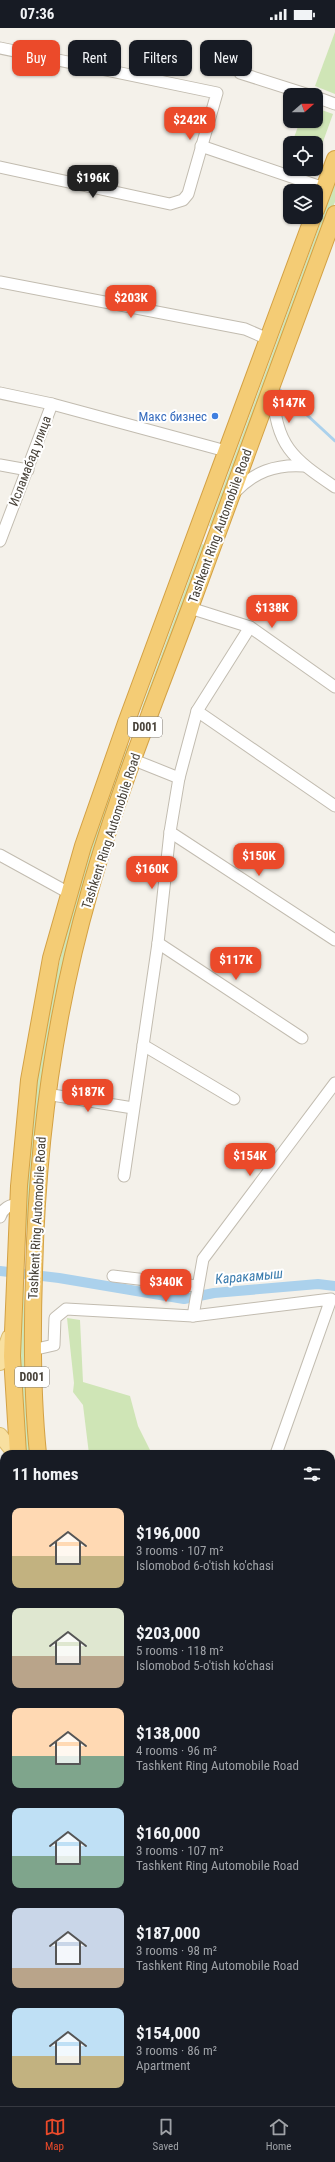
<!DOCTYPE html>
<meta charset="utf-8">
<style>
:root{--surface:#171b24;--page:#20242c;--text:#f1f3f6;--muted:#9ea1a6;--line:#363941;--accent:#eb4a2a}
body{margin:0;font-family:"Roboto Condensed",sans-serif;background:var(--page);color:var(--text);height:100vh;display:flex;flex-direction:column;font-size:15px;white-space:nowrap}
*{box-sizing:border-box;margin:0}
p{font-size:13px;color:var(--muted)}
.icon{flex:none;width:22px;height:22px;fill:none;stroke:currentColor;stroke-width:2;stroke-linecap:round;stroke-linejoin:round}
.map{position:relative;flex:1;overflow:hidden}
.details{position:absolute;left:0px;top:1422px;width:335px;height:656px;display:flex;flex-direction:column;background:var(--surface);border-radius:12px 12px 0 0;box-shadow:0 1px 3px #0004}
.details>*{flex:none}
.guide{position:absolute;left:12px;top:12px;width:311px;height:36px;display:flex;gap:8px}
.needle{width:26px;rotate:70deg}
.tools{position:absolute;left:283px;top:60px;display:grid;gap:8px}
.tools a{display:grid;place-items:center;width:40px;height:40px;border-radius:8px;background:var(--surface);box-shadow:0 1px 3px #0004;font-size:20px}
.price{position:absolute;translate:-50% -34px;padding:0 9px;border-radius:8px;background:var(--accent);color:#fff;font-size:13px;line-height:26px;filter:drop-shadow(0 1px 2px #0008)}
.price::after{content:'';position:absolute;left:50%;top:24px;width:12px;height:9px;margin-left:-6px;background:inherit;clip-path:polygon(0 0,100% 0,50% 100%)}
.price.selected{background:#222;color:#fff}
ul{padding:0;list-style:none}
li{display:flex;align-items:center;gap:12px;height:100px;padding:0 12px}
li span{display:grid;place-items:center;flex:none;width:112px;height:80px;border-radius:8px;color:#555}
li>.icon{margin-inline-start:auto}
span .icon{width:48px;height:48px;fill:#fffc;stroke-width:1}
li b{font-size:17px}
h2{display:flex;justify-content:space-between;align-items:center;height:48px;padding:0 12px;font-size:17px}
.chip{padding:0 14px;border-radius:8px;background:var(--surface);box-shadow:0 1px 3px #0004;font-size:14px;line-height:36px}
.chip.selected{background:var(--accent);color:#fff}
.status{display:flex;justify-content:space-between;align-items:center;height:28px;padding:0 20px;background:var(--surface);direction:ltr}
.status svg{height:11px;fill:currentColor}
.tab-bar{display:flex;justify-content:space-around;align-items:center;height:56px;border-top:1px solid var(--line);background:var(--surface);font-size:11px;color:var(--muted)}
.tab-bar a{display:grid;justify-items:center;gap:2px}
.tab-bar .selected{color:var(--accent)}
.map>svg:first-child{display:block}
.green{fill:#cfe5b6}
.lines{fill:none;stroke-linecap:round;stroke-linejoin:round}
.stream{stroke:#abd1ec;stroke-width:3}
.canal{stroke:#abd1ec;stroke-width:10}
.minor-casing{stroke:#c2bcb0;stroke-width:13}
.major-casing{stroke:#dcbd70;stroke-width:16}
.highway-casing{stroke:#d3a145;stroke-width:18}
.minor{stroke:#fff;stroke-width:11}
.major{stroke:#f8e0a0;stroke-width:14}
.highway{stroke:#f4cc75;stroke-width:16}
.shop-dot{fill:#3f7fe0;stroke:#fff;stroke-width:1.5}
.labels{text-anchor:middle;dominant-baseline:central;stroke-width:4;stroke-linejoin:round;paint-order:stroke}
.shield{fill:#fff;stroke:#7f7b74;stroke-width:1}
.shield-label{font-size:12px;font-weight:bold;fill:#484239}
.shop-label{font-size:13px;fill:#366cbe;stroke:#fff;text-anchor:end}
.street-label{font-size:13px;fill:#484239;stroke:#fff}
.water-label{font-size:14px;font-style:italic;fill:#387aad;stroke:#fff}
</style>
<div class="status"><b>07:36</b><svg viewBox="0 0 49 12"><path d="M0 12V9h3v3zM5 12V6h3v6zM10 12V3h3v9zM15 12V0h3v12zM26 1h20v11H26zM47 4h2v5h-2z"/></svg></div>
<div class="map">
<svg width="335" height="2078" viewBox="0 0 335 2078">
<rect width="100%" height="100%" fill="#f4f1ea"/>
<g class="green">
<polygon points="335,4 335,66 315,58"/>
<polygon points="316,80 333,86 316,133 316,115 292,115 300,93 316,93"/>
<polygon points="290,122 290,141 313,141 310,149 284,139"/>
<polygon points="335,155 335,174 214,500 209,498"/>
<polygon points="202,516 207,518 147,684 141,682"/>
<polygon points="128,717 133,719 39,1071 24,1228 24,1332 30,1426 25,1426 21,1386 19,1227 34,1069 52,965 64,915 93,815"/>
<polygon points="67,1290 80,1292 83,1354 130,1368 138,1398 152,1426 89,1426 83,1377 73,1364 74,1355"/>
<polygon points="0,1455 4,1455 4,1589 0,1563"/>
</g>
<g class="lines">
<polyline class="stream" points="280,362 335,413"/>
<polyline class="canal" points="0,1243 59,1250 184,1271 214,1265 318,1256 335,1258"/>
<defs>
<g id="minor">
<polyline points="0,20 217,65 188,166 183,172 170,176 0,139"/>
<polyline points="240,45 309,67"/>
<polyline points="316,69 335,76"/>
<polyline points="201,118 324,160"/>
<polyline points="0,254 245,301 268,311"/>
<path d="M273,363c2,54 20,68 62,96"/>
<polyline points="0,365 52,376 226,423"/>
<polyline points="0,437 28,442"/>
<path d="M234,465c20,-21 41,-29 70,-27"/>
<polyline points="0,513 52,376"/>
<polyline points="190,580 250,599 335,659"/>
<polyline points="197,683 335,778"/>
<polyline points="139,734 179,750"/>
<polyline points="170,804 335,912"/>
<polyline points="0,827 69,865"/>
<polyline points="158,915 302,1010"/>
<polyline points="143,1017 234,1071"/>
<polyline points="46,1066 133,1080"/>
<polyline points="124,1148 158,915 170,804 179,750 197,683 250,599"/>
<path d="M0,1189c3,-9 9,-12 18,-13"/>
<polyline points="113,1248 197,1258"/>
<polyline points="193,1288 203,1231 335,1055"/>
<polyline points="32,1322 54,1317 55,1290 66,1281 193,1288 331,1271 276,1426"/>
<polyline points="331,1553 335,1555"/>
<polyline points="331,1644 335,1653"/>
<polyline points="0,1649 4,1649"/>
</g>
<g id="major">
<polyline points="0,1335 9,1309"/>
<polyline points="0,1407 15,1426"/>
<polyline points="135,2078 156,2074"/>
</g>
<g id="highway">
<polyline points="316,182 335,131"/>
<polyline points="18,1426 12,1328 19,1158 29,1052 51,930 83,818 126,695 313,189"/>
<path d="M38,1426c-6,-60 -6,-120 -4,-181 3,-130 20,-258 56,-383 28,-99 68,-196 104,-293 47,-128 94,-255 141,-383"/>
<polyline points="331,2053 335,2054"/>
<polyline points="331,2070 335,2071"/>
<polyline points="205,2074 209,2078"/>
<polyline points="103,2078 105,2074"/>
<polyline points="248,2078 252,2074"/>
<polyline points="274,2078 277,2074"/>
<polyline points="300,2078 306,2074"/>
</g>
</defs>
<use href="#minor" class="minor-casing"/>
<use href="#major" class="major-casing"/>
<use href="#highway" class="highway-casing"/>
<use href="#minor" class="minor"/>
<use href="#major" class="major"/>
<use href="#highway" class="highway"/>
</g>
<circle class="shop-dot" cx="215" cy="388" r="4"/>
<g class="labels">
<g class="shield">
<rect x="128" y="689" width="34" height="20" rx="3"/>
<rect x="15" y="1339" width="34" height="20" rx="3"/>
</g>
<g class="shield-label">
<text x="145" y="699">D001</text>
<text x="32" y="1349">D001</text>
</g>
<g class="shop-label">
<text x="207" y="388">Макс бизнес</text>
</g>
<g class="street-label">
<text transform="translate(30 433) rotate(-69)">Исламабад улица</text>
<text transform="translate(220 498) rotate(-70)">Tashkent Ring Automobile Road</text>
<text transform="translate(111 803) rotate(-72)">Tashkent Ring Automobile Road</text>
<text transform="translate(37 1190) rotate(-87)">Tashkent Ring Automobile Road</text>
</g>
<g class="water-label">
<text transform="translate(249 1248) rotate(-5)">Каракамыш</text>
</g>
</g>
</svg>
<div class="tools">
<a><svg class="needle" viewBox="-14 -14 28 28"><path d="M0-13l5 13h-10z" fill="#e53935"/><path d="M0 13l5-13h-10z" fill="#9ea1a6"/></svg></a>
<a><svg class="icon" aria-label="locate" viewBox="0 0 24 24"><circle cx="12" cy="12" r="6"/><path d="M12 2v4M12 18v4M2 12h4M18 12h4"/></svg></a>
<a><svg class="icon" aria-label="layers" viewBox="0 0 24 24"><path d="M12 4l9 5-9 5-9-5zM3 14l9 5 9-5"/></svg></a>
</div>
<b class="price" style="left:190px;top:113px">$242K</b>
<b class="price selected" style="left:93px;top:171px">$196K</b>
<b class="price" style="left:131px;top:291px">$203K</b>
<b class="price" style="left:289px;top:396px">$147K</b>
<b class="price" style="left:272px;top:601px">$138K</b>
<b class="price" style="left:259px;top:849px">$150K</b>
<b class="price" style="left:152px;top:862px">$160K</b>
<b class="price" style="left:236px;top:953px">$117K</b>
<b class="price" style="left:88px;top:1085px">$187K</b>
<b class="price" style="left:250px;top:1149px">$154K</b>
<b class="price" style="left:166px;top:1275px">$340K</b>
<div class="guide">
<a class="chip selected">Buy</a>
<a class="chip">Rent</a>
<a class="chip">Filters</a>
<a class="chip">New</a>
</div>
<section class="details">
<h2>11 homes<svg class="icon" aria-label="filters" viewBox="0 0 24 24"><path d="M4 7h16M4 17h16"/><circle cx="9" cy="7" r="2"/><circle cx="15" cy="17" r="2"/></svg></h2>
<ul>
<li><span style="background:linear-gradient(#ffd9b3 60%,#c2b280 0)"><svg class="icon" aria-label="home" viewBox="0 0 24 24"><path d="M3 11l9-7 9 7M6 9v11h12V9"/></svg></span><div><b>$196,000</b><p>3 rooms · 107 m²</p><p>Islomobod 6-o'tish ko'chasi</p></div></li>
<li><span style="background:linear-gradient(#dfe7d0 60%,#b9a48a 0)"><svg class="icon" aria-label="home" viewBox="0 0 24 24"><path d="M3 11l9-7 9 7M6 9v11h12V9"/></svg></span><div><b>$203,000</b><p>5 rooms · 118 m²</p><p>Islomobod 5-o'tish ko'chasi</p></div></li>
<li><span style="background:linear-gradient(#ffd9b3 60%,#7fa58c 0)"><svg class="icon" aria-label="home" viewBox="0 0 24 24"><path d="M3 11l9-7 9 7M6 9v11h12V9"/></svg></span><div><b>$138,000</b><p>4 rooms · 96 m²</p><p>Tashkent Ring Automobile Road</p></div></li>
<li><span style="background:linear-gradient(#bfe0f5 60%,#7fa58c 0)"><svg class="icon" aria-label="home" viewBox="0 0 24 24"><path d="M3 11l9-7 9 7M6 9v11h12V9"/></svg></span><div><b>$160,000</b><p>3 rooms · 107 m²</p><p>Tashkent Ring Automobile Road</p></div></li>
<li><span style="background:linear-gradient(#c9d6e8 75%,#b9a48a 0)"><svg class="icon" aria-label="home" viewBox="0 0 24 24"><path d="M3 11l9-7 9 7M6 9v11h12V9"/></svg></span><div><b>$187,000</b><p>3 rooms · 98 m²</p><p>Tashkent Ring Automobile Road</p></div></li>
<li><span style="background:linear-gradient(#bfe0f5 60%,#c2b280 0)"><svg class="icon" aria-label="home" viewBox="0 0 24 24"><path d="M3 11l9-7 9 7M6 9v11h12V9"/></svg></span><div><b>$154,000</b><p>3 rooms · 86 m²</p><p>Apartment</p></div></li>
</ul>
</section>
</div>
<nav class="tab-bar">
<a class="selected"><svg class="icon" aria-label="map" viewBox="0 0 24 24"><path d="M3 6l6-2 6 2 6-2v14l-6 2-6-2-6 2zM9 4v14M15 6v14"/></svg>Map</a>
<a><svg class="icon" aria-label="saved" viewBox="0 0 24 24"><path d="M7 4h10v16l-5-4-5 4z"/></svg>Saved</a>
<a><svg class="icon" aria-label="home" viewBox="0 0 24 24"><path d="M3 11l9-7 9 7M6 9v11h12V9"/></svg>Home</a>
</nav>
